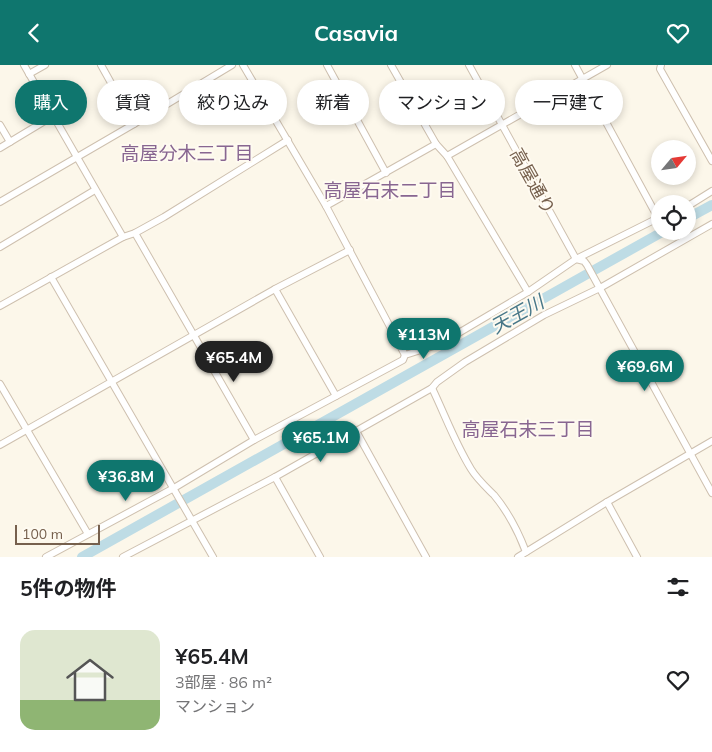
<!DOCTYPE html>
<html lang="ja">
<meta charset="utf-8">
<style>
:root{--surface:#fff;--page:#f6f6f6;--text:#202124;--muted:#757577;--accent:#0f766e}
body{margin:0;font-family:Mulish,"Noto Sans JP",sans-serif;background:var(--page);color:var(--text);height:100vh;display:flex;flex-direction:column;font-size:19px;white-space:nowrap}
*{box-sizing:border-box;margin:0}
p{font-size:16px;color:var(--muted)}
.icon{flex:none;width:28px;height:28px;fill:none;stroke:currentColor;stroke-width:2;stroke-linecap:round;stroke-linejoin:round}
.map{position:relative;height:492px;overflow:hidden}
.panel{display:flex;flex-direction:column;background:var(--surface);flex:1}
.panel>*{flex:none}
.guide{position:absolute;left:15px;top:15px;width:682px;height:45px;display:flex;gap:10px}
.needle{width:32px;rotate:61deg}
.tools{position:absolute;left:651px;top:75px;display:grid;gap:10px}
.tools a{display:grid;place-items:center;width:45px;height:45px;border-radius:50%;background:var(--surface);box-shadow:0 2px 8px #0003;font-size:25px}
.scale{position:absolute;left:15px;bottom:12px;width:85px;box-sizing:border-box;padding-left:5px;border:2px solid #76604d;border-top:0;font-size:14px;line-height:18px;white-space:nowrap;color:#76604d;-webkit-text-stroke:4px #fefaf0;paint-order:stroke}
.price{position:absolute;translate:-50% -42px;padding:0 11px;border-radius:18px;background:var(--accent);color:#fff;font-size:16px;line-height:32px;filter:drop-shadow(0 1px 2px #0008)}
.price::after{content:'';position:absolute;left:50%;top:30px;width:15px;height:11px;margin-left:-8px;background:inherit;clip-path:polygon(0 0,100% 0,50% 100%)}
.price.current{background:#222;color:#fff}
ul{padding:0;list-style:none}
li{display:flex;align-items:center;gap:15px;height:125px;padding:0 20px}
li span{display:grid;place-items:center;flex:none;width:140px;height:100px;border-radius:15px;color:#555}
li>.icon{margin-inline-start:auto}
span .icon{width:60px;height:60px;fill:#fffc;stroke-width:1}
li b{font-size:21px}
h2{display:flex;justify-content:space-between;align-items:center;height:60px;padding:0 20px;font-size:21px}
.pill{padding:0 18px;border-radius:22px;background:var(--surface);box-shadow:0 2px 8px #0003;font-size:18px;line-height:45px}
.pill.current{background:var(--accent);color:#fff}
header{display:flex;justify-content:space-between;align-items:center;height:65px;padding:0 20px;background:var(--accent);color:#fff;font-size:22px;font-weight:700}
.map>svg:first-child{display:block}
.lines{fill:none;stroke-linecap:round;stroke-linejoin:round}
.river{stroke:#bedce5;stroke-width:10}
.minor-casing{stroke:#cec0af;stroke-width:8}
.minor{stroke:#fff;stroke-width:6}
.labels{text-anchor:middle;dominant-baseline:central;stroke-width:4;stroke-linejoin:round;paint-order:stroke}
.street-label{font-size:18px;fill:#76604d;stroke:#fefaf0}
.neighbourhood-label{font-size:19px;fill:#886691;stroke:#fefaf0}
.water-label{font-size:19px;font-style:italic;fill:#477788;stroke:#fefaf0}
</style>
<header><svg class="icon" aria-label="back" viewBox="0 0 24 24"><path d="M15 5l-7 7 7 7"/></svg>Casavia<svg class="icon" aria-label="heart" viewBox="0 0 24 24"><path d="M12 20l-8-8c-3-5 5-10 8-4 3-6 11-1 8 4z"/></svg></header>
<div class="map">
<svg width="712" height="492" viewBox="0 0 712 492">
<rect width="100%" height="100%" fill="#fcf7ea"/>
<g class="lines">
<g class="river">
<polyline points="688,153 712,140"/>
<polyline points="82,492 664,166"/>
</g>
<defs>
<g id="minor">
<polyline points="24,0 123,172"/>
<polyline points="101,0 134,59"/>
<polyline points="243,0 326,141 405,290"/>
<polyline points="327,0 386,108"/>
<polyline points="391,0 436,79 447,91 528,227"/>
<polyline points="469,0 576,194 584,196 587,200 712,428"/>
<polyline points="575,0 658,153"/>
<polyline points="661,0 660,4 712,96"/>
<polyline points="29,9 45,0"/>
<polyline points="0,60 10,77"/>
<polyline points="0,83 53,51"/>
<polyline points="447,91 607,0"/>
<polyline points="0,137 134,59 232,0"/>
<polyline points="326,141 436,79"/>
<polyline points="688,141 712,126"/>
<polyline points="135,168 254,375"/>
<polyline points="0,182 95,125"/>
<polyline points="51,212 213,492"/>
<polyline points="275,224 336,331"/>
<polyline points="0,241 123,172 135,168 164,152 288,75"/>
<polyline points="0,319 88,469"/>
<path d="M432,323c13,27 23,55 39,81 6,10 15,18 23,26 15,18 24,36 32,57"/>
<polyline points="356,366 426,492"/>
<polyline points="0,380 275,224 350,185"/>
<polyline points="275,412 320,492"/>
<polyline points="607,437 637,492"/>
<polyline points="46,492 174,423 254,375 403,295 405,290 440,279 528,227 576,194 660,152"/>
<polyline points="123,492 275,412 432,323 437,317 465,297 544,250 600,223 712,159"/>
<polyline points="518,492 607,437 712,376"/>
</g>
</defs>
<use href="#minor" class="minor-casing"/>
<use href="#minor" class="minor"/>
</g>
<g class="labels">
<g class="street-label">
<text transform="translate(533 116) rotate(61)">高屋通り</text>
</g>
<g class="neighbourhood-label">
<text x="187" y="88">高屋分木三丁目</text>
<text x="390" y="125">高屋石末二丁目</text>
<text x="528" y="364">高屋石末三丁目</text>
</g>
<g class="water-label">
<text transform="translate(517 249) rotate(-29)">天王川</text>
</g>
</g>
</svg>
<div class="tools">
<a><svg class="needle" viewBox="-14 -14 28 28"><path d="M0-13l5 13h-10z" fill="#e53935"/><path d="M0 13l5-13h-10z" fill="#757577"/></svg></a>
<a><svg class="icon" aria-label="locate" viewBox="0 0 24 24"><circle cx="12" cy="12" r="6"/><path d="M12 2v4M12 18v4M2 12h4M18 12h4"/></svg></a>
</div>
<div class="scale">100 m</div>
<b class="price" style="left:424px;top:295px">¥113M</b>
<b class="price current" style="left:234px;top:318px">¥65.4M</b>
<b class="price" style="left:645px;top:327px">¥69.6M</b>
<b class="price" style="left:321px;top:398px">¥65.1M</b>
<b class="price" style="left:126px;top:437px">¥36.8M</b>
<div class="guide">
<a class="pill current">購入</a>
<a class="pill">賃貸</a>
<a class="pill">絞り込み</a>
<a class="pill">新着</a>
<a class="pill">マンション</a>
<a class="pill">一戸建て</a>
</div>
</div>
<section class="panel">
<h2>5件の物件<svg class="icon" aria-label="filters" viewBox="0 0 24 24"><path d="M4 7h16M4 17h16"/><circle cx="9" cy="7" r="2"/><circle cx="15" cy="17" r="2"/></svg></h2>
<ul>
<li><span style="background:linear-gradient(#dfe7d0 70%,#8fb573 0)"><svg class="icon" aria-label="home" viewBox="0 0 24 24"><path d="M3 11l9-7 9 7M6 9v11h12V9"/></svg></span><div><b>¥65.4M</b><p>3部屋 · 86 m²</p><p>マンション</p></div><svg class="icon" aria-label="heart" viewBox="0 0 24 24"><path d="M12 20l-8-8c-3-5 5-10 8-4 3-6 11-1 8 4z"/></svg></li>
</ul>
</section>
